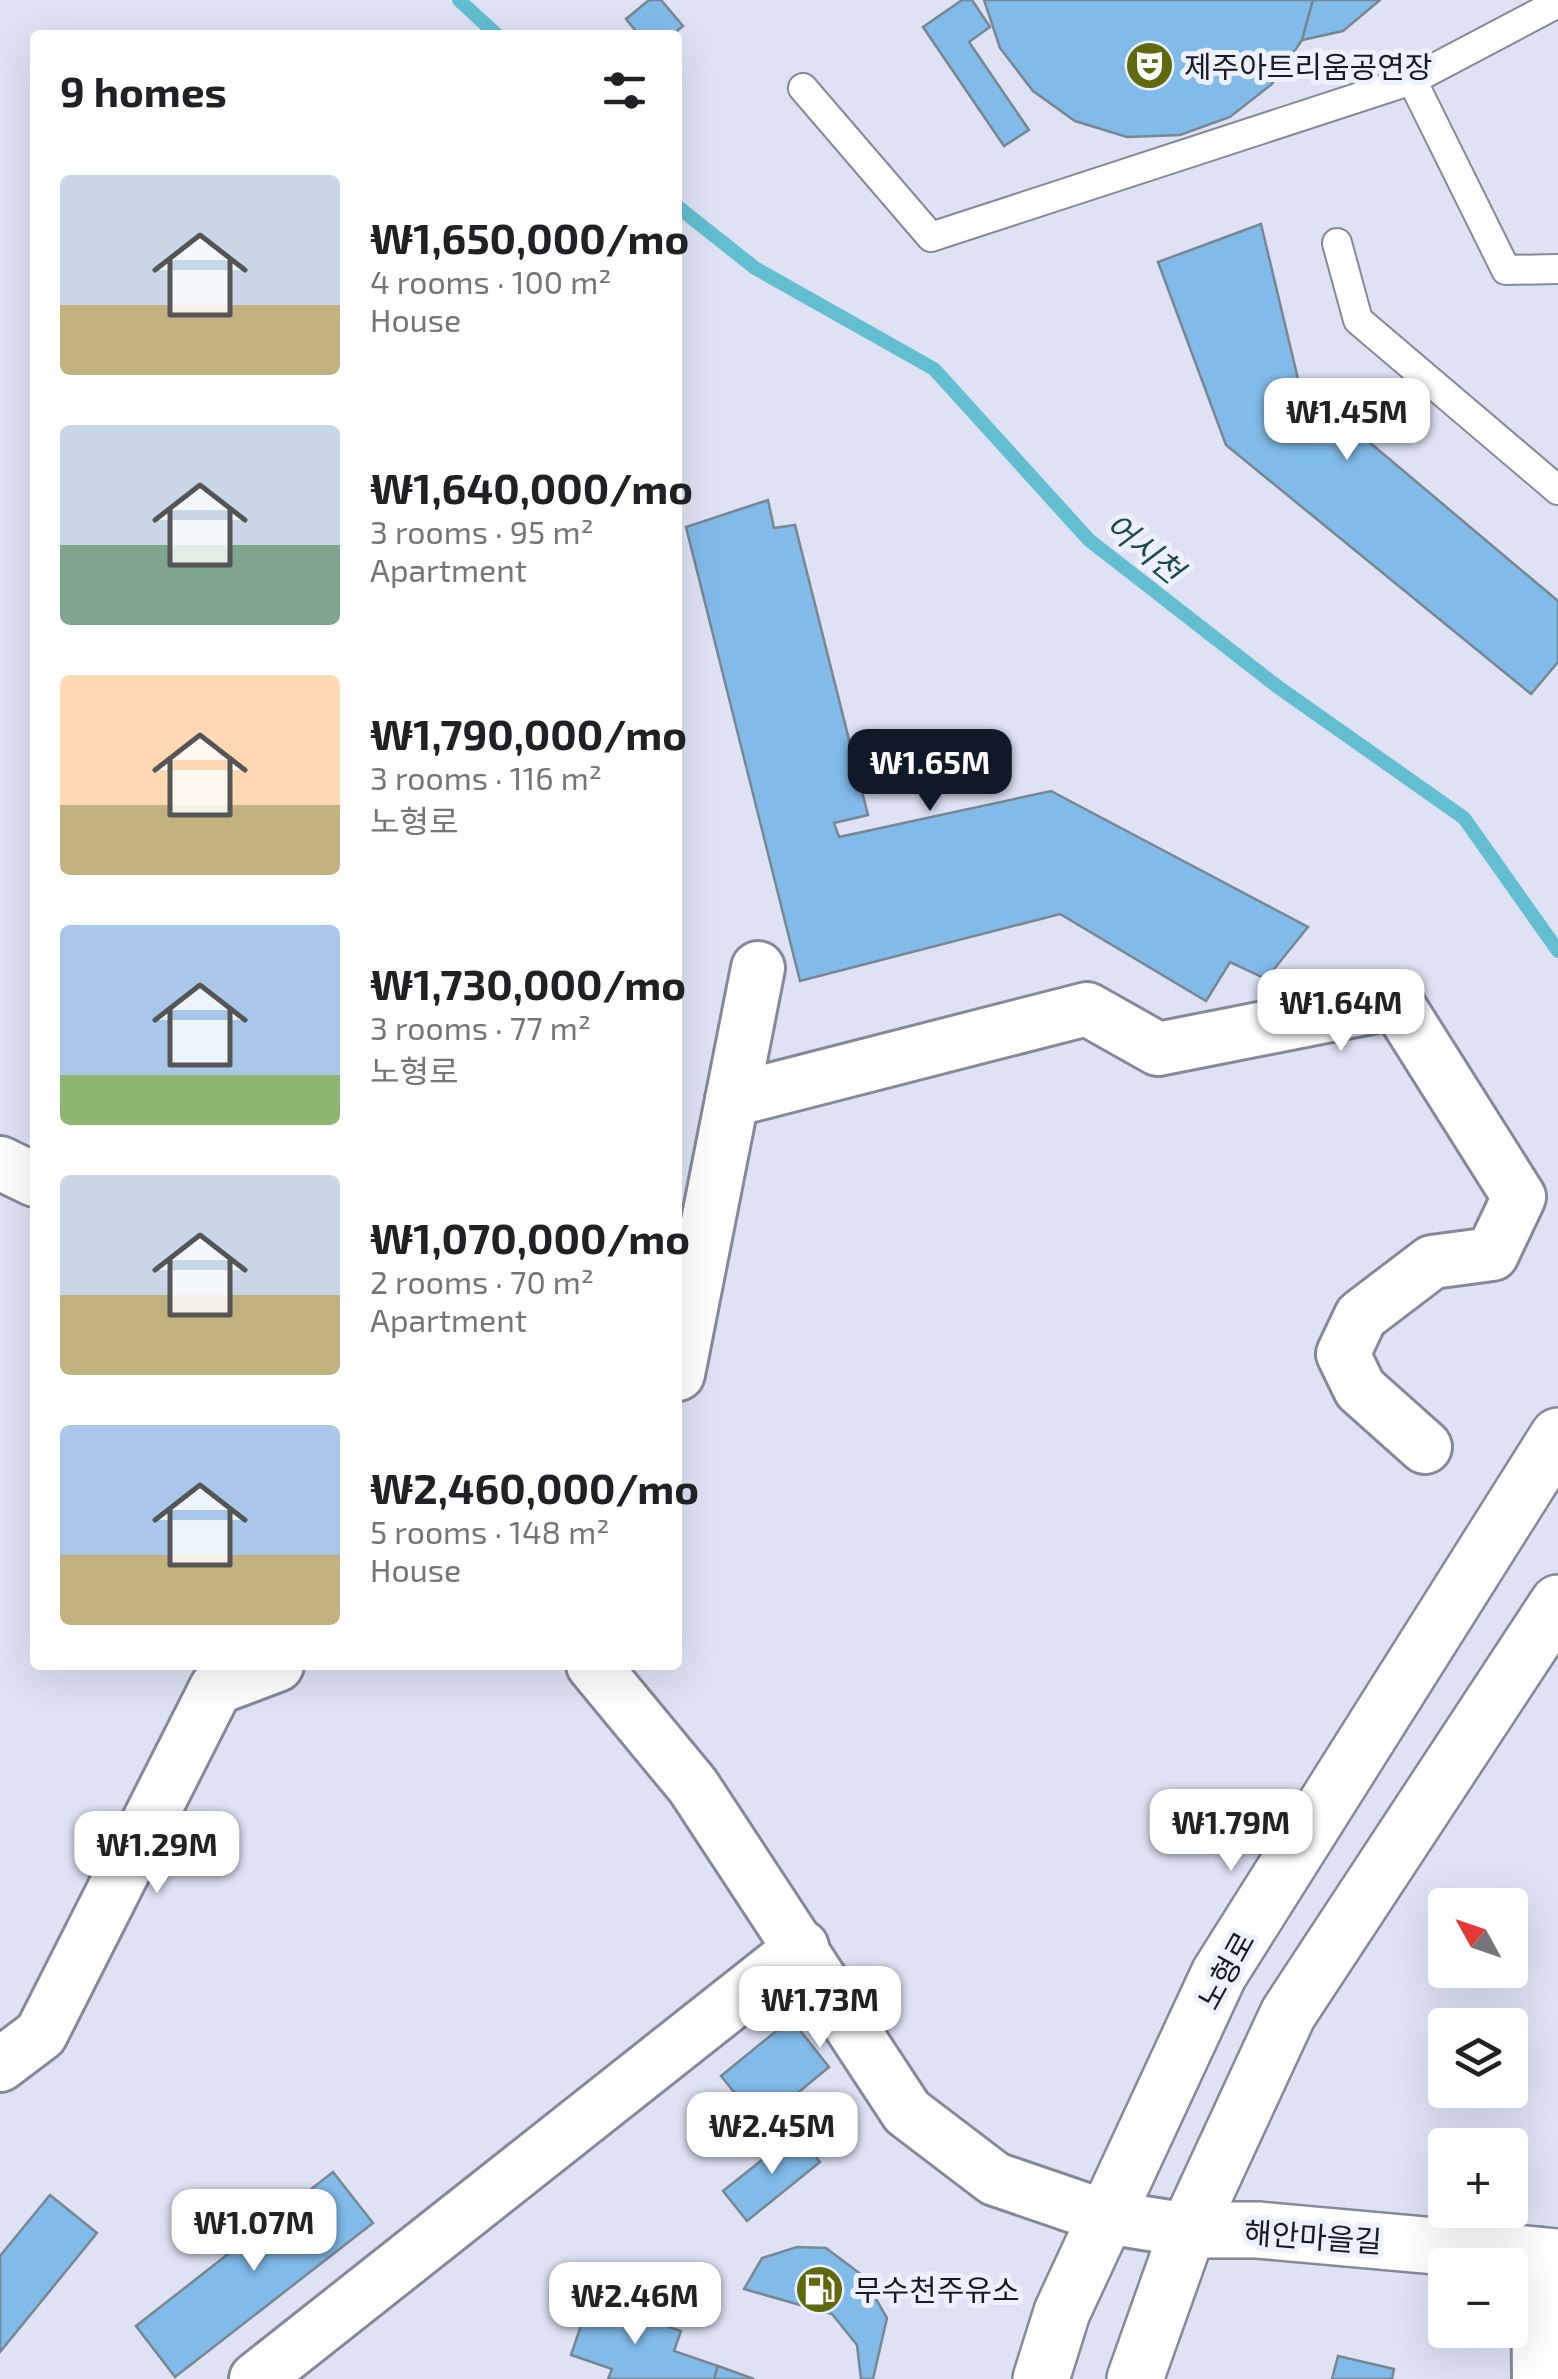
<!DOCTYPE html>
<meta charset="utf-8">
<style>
:root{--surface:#fff;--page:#f6f6f6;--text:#202124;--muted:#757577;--accent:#111827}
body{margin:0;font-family:"Exo 2","Noto Sans KR",sans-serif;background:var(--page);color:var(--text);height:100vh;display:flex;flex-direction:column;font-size:38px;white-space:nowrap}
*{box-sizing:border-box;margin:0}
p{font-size:32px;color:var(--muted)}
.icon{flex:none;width:55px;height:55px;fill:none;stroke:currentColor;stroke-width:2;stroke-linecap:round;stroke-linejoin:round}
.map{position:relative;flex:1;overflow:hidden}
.details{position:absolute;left:30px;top:30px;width:652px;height:1640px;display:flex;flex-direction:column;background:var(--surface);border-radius:10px;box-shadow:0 10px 40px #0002}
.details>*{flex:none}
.needle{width:65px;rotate:310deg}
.fabs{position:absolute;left:1428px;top:1888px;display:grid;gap:20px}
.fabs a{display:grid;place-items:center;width:100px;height:100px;border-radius:10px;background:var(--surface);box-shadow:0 10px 40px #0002;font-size:50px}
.price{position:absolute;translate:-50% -85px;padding:0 22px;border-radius:20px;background:#fff;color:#222;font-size:32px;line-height:65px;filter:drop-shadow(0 2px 5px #0008)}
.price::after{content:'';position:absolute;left:50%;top:60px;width:30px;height:22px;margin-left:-15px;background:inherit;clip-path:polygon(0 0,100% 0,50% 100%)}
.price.active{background:var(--accent);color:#fff}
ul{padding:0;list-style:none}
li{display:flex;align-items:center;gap:30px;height:250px;padding:0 30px}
li span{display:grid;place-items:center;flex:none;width:280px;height:200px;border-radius:10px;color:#555}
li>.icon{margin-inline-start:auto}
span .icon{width:120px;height:120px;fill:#fffc;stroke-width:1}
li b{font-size:42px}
h2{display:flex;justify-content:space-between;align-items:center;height:120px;padding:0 30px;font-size:42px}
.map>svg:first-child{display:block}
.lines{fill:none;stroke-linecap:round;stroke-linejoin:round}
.stream{stroke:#62bed0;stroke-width:14}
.building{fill:#81bbea;stroke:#798793;stroke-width:2.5}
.lane-casing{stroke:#858999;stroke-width:32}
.street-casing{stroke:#858999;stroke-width:58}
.secondary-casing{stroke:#858999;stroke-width:60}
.lane{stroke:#fff;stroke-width:28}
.street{stroke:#fff;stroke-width:52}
.secondary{stroke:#fff;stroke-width:55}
.labels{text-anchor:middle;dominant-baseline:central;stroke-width:10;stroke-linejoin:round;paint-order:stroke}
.poi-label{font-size:30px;fill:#191b21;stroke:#edf0fe;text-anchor:start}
.street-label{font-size:30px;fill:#191b21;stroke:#edf0fe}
.water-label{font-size:32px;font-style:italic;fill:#1f4951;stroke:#edf0fe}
</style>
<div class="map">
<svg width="1558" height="2379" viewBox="0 0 1558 2379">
<rect width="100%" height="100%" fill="#dee2f4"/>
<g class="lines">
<g class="stream">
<polyline points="459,0 497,35"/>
<polyline points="678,207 755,268 934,369 1089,540 1278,687 1464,818 1558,951"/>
</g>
</g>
<g class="building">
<polygon points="649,0 661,0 683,26 672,35 639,35 626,19"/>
<polygon points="962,0 972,0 990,27 969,42 1029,130 1004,146 923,27"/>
<polygon points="984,0 1313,0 1302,40 1272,84 1230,117 1180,135 1127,137 1075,121 1033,91 1000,48"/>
<polygon points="1313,0 1380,0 1343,31 1302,40"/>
<polygon points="1261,224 1299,383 1558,601 1558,662 1531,694 1226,445 1158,262"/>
<polygon points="768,500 774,528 795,525 868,815 834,823 839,837 1051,791 1308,927 1266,979 1230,962 1206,1001 1060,914 800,981 686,527"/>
<polygon points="791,2019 829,2067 760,2124 721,2076"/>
<polygon points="797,2132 820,2162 747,2221 723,2191"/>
<polygon points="333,2172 373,2223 175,2377 136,2326"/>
<polygon points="50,2195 97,2233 0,2352 0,2256"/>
<polygon points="797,2247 826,2248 862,2275 887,2318 873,2379 861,2379 857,2345 832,2314 744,2289 762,2258"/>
<polygon points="590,2299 681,2331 674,2351 718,2366 714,2379 608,2379 612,2369 571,2355"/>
<polygon points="1338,2356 1394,2369 1392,2379 1332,2379"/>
<polygon points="718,2366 754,2379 714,2379"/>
</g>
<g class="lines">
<defs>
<g id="lane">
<polyline points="1558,3 1412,80 1506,270 1558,269"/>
<polyline points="803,88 931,237 1412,80"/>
<polyline points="1337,243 1358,320 1558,490"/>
</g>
<g id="street">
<polyline points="732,1100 1087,1009 1158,1049 1396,1002 1519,1197 1492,1254 1432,1262 1361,1316 1343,1354 1360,1389 1425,1447"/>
<polyline points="0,1163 35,1180"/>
<polyline points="678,1374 758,968"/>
<polyline points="593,1665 693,1786 907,2112 995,2179 1106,2217 1188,2230"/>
<polyline points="0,2065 41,2034 216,1688 277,1665"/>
<polyline points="1538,2254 1539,2379"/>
<polyline points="256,2379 802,1947"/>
</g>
<g id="secondary">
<polyline points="1188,2230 1258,2230 1558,2257"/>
<polyline points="1041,2379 1062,2312 1219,1974 1558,1436"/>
<polyline points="1135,2379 1188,2230 1288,2014 1558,1603"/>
</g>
</defs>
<use href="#lane" class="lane-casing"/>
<use href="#street" class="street-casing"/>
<use href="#secondary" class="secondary-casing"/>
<use href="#lane" class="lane"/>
<use href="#street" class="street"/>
<use href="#secondary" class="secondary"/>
</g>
<defs>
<symbol id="theatre-disc" viewBox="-11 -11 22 22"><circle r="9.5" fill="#5f690d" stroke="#edf0fe"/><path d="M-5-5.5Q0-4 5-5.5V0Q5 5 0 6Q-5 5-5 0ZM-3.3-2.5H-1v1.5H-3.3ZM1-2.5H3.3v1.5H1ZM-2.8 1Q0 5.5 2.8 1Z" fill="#fff"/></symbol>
<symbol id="fuel-disc" viewBox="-11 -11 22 22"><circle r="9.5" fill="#5f690d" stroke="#edf0fe"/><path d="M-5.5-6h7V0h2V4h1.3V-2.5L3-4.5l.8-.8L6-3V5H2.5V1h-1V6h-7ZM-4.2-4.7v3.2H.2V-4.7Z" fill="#fff"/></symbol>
</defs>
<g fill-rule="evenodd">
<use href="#theatre-disc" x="1122" y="38" width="55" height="55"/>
<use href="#fuel-disc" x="792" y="2262" width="55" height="55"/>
</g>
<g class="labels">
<g class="poi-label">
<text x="1184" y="66">제주아트리움공연장</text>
<text x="854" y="2289">무수천주유소</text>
</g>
<g class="street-label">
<text transform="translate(1225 1970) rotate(-61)">노형로</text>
<text transform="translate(1313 2236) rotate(4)">해안마을길</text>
</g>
<g class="water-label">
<text transform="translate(1145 547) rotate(39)">어시천</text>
</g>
</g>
</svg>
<div class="fabs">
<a><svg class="needle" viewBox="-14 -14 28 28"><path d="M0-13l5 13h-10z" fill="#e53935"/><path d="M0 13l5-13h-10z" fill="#757577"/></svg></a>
<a><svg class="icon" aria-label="layers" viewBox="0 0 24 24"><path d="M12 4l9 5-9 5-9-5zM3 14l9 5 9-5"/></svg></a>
<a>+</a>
<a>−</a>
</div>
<b class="price" style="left:1347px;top:463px">₩1.45M</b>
<b class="price active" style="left:930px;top:814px">₩1.65M</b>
<b class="price" style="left:1341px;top:1054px">₩1.64M</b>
<b class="price" style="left:1231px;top:1874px">₩1.79M</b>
<b class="price" style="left:157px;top:1896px">₩1.29M</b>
<b class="price" style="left:820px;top:2051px">₩1.73M</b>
<b class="price" style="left:772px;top:2177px">₩2.45M</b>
<b class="price" style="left:254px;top:2274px">₩1.07M</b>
<b class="price" style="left:635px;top:2347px">₩2.46M</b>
<section class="details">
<h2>9 homes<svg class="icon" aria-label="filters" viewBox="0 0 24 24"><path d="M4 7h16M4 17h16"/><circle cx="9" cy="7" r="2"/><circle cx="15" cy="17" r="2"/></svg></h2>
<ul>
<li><span style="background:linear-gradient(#c9d6e8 65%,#c2b280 0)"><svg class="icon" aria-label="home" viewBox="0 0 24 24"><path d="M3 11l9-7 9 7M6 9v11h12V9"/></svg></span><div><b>₩1,650,000/mo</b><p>4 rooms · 100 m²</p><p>House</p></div></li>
<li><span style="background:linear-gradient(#c9d6e8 60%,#7fa58c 0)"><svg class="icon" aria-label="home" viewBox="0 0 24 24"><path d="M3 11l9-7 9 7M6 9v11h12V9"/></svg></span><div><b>₩1,640,000/mo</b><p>3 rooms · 95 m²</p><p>Apartment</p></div></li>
<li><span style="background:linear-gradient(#ffd9b3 65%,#c2b280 0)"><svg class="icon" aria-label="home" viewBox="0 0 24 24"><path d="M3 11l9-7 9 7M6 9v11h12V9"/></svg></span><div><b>₩1,790,000/mo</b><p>3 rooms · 116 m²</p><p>노형로</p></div></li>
<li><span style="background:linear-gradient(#a9c7e8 75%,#8fb573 0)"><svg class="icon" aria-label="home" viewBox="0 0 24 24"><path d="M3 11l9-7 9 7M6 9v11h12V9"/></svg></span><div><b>₩1,730,000/mo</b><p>3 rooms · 77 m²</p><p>노형로</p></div></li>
<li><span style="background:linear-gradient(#c9d6e8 60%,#c2b280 0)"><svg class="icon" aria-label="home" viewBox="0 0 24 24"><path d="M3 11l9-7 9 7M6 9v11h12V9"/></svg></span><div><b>₩1,070,000/mo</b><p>2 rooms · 70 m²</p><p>Apartment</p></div></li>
<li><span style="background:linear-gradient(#a9c7e8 65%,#c2b280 0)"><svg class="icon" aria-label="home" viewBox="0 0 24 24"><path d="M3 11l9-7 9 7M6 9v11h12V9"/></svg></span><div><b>₩2,460,000/mo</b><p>5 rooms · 148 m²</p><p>House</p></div></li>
</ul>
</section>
</div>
